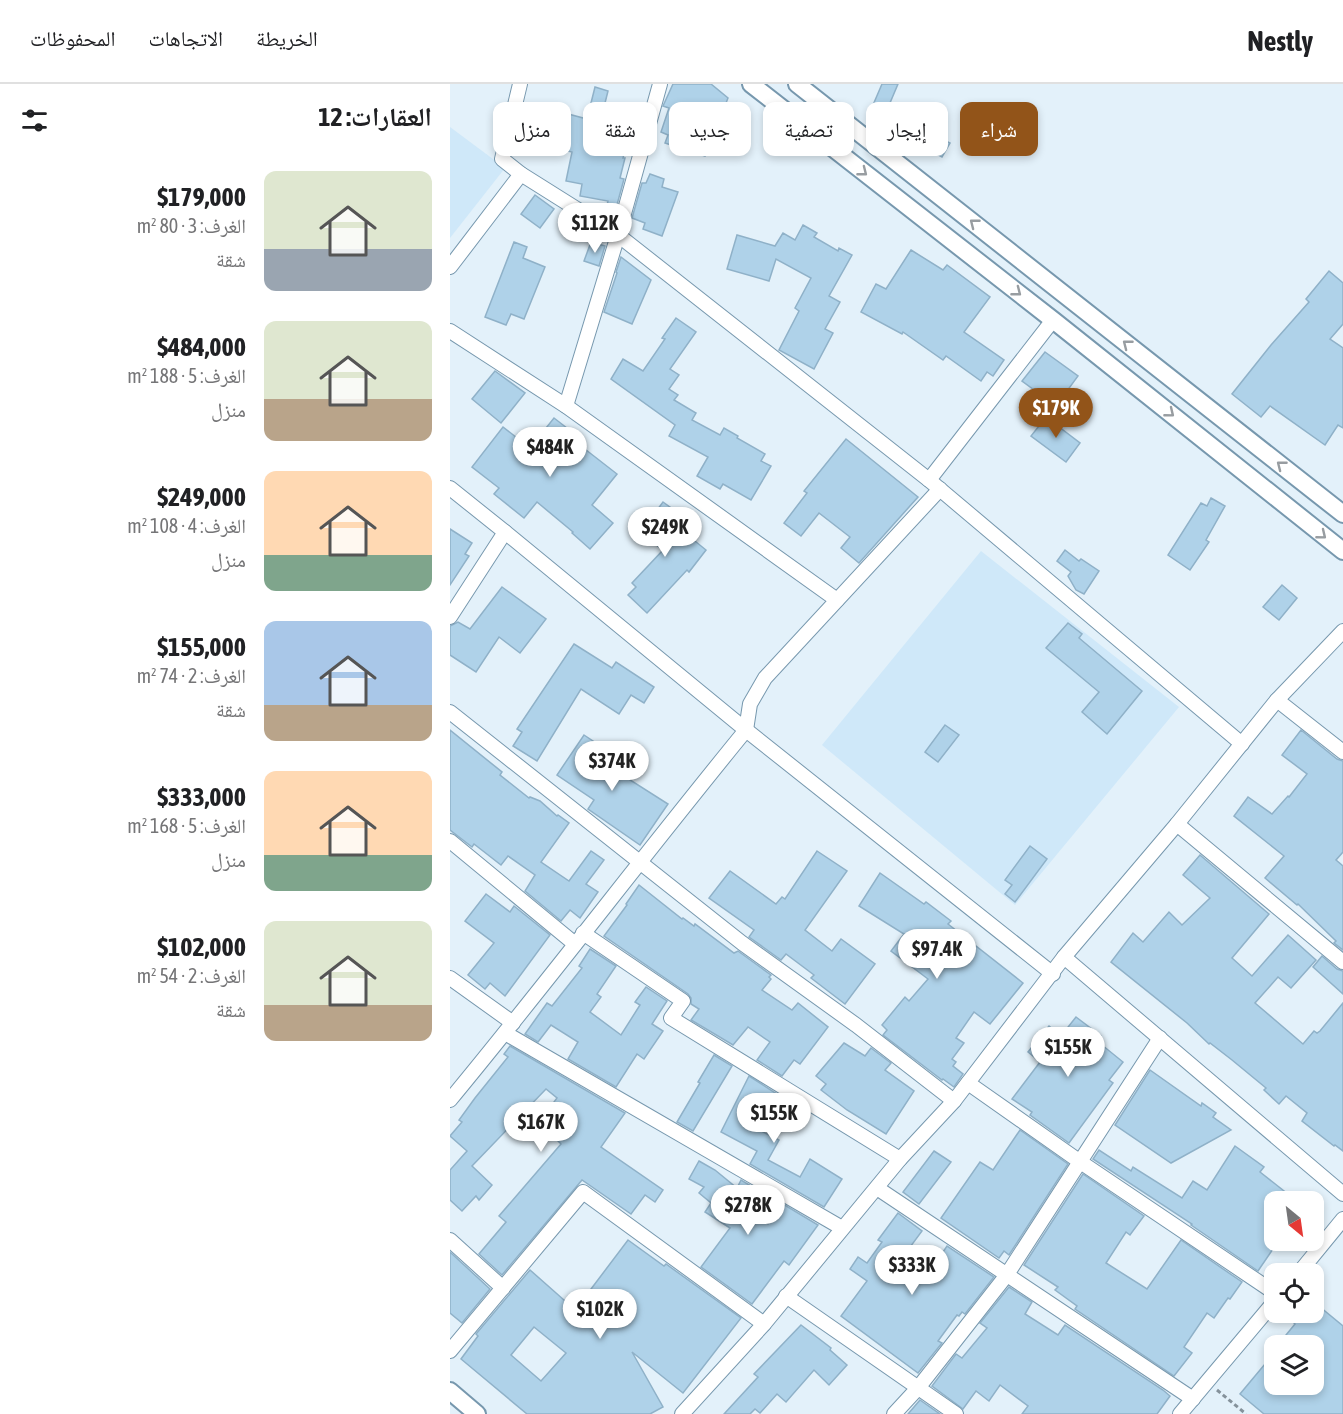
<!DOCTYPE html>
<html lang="ar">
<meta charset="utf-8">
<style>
:root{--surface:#fff;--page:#f2f2f2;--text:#202124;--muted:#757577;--line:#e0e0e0;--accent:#925419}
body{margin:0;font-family:"Asap Condensed","Noto Naskh Arabic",sans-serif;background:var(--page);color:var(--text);direction:rtl;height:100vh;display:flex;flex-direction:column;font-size:22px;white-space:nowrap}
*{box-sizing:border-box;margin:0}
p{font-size:20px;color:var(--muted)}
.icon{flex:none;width:33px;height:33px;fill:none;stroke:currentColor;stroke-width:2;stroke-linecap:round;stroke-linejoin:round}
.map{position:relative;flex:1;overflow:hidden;direction:ltr}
.side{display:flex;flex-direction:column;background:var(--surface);width:450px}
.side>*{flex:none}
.banner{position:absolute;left:18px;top:18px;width:570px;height:54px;direction:rtl;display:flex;gap:12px}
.needle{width:39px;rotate:151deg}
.fabs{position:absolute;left:814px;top:1107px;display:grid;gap:12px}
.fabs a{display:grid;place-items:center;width:60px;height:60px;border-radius:12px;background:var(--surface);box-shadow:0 3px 9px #0003;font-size:30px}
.price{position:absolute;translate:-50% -51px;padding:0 14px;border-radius:21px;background:#fff;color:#222;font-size:20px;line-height:39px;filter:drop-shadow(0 2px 3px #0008)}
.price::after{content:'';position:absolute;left:50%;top:36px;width:18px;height:14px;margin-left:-9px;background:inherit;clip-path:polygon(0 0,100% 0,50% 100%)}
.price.active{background:var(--accent);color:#fff}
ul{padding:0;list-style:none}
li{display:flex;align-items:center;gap:18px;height:150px;padding:0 18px}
li span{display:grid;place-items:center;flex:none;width:168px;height:120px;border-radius:12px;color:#555}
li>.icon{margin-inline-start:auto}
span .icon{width:72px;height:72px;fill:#fffc;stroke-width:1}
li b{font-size:26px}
h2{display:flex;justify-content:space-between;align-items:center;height:72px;padding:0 18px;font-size:26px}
.tag{padding:0 21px;border-radius:12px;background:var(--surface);box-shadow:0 3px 9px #0003;font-size:21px;line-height:54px}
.tag.active{background:var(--accent);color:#fff}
header{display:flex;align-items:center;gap:36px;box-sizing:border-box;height:84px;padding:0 30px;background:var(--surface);border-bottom:2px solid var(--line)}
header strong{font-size:28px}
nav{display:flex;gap:33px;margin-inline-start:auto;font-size:21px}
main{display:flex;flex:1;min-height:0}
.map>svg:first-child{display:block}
.built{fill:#cfe8f9}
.building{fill:#afd2e9;stroke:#8fb1c8;stroke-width:1.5;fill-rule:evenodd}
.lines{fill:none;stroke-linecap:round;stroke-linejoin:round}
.minor-casing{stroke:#7798ae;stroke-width:16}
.tertiary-casing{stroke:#7798ae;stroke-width:20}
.path{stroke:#85929b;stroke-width:3;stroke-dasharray:4.5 3;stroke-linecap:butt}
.minor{stroke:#fff;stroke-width:14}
.tertiary{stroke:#fff;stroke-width:16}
.oneway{stroke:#989da1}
</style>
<header>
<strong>Nestly</strong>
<nav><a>الخريطة</a><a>الاتجاهات</a><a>المحفوظات</a></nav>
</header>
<main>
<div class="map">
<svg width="893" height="1330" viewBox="0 0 893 1330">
<rect width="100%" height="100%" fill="#e3f1fa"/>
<g class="built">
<polygon points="0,43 55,84 0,154"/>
<polygon points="531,467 729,623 565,821 372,661"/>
</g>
<g class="building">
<polygon points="223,0 261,0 278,14 272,29 290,35 286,48 265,41 255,72 215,59 218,51 211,48 219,24 213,22"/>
<polygon points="432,0 448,0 434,33 420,28"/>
<polygon points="145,3 158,7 154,23 184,31 173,74 175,74 170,94 174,95 165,128 156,125 158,117 130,112 132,100 116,97 122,68 82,58 92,23 137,35"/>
<polygon points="461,39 500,59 492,73 453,52"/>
<polygon points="200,90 214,95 212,103 228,108 212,152 193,145 195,139 182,134 192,99 196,99"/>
<polygon points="85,111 104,125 90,144 71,130"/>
<polygon points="353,141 367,149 364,153 388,167 389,164 402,171 379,212 390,218 375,245 383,249 364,285 329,266 349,227 345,224 361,194 326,175 319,197 277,185 287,151 325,162 333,149 345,156"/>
<polygon points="64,158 77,163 73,174 95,183 74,235 61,230 56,241 35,233"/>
<polygon points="141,158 155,162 149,182 134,177"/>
<polygon points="461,166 493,186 497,181 540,213 514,248 554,276 543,292 537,288 531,297 496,272 493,276 453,248 452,250 411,228 426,200 436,205"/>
<polygon points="171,173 201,196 182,240 154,228 167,189 166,188"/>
<polygon points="879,187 893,199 893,240 880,255 893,264 893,344 888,341 875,361 820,322 811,333 782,310 821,261 859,218 856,215"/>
<polygon points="226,234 246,248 220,285 229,291 219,305 228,311 224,316 246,329 242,336 270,351 274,344 288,352 287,354 315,370 311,377 321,382 301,416 273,400 270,405 247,392 258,373 219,352 225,341 161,295 173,275 193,287 215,255 212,254"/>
<polygon points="595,268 628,292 606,322 572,297"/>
<polygon points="45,287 75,309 51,339 22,315"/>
<polygon points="596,333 630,359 616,378 581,352"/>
<polygon points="104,334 135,358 131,362 167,390 142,421 163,439 140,465 122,449 123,448 87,418 74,434 44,410 49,404 22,383 53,343 80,364"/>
<polygon points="396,355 468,413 409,479 391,464 400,453 369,429 351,452 334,439 357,409 354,407"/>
<polygon points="761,414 775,422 756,456 759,458 740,486 718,471 751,419 757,422"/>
<polygon points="213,418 231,431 224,440 256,466 239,488 237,486 197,529 178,511 186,503 182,499 213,466 190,449"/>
<polygon points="0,445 22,459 15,470 19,472 0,501"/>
<polygon points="615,466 629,477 631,475 649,487 634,510 626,506 618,492 621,488 607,477"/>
<polygon points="832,501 847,514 829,536 813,523"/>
<polygon points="52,503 96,535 70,569 49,553 26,588 0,571 0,542 8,538 20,545"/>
<polygon points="618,539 632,550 629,554 692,607 657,650 632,628 649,608 596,564"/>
<polygon points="124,560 162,584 166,578 204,603 194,619 181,611 169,630 131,605 87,677 63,662 72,648 67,645"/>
<polygon points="495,641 509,651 488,678 475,668"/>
<polygon points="0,646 52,688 50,691 79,714 80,713 90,717 107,732 108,731 119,739 91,778 119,797 141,767 154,776 136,800 148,808 130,834 120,826 111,837 75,807 85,791 58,772 51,781 24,760 22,763 0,746"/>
<polygon points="851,646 887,675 893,677 893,768 886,776 893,782 893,866 884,859 886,857 848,820 847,821 815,794 834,772 784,732 798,713 822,730 838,712 839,713 857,690 832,671"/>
<polygon points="134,651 152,663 149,668 156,672 153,677 158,682 218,720 190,761 138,725 144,716 107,691"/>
<polygon points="580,762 597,775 565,818 555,810 562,801 555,796"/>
<polygon points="367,767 397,787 355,846 382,867 391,855 425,880 395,920 361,894 364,891 336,870 331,876 299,853 304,846 259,814 280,787 326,820 332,813 335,815"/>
<polygon points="750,771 819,830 782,874 802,892 838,851 866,876 841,904 828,893 805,919 853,960 864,947 867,949 870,947 893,919 893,1067 885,1061 884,1062 852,1037 857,1029 836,1012 829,1020 814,1006 816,1004 782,976 760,959 759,960 737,939 661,878 683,849 693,858 719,828 732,841 760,814 733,791"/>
<polygon points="430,789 474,820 476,818 501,837 498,840 573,899 540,940 524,928 506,954 514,959 502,975 506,978 503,982 513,990 504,1003 493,995 492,996 433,951 437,946 432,941 455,913 459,917 478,895 441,867 454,850 409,822"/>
<polygon points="189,801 232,835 233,834 244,842 245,840 284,869 288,867 321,891 319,893 321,895 312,906 342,926 348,919 378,943 350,980 344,976 332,992 307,976 320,958 298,943 283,961 241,936 249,925 241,920 241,914 238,910 154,852 177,821 176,820"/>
<polygon points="36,810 60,828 64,822 100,851 55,912 40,899 35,905 18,891 44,859 15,837"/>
<polygon points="140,865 166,882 147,910 151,913 140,928 171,951 190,921 185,918 196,903 217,917 202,940 213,947 194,975 187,970 166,1003 118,975 128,958 101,941 88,958 75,950 97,919 102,922 132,884 129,882"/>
<polygon points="872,872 887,885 893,887 893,910 863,883"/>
<polygon points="626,933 651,952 647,957 673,978 659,996 663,999 619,1059 580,1031 582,1028 562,1015 590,978 578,968 599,942 611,952"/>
<polygon points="394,959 415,972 421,964 441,979 435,986 464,1007 436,1050 397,1026 371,1006 376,1000 366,992"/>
<polygon points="60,962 175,1029 151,1063 213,1106 205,1118 195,1111 181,1130 132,1096 52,1191 29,1170 56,1138 49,1132 111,1060 108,1057 122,1038 101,1022 107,1014 96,1005 22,1082 42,1101 29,1116 26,1112 12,1127 0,1116 0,1086 17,1067 0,1052 12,1038 9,1036 25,1014 58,973 54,970"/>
<polygon points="264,971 282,982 243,1047 227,1038 250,999 248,998"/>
<polygon points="700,986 751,1022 752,1019 766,1029 763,1033 781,1046 721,1079 665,1041"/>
<polygon points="299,992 330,1012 314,1036 318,1038 313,1048 329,1056 318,1076 350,1093 360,1075 392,1095 374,1123 300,1080 307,1067 271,1048"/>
<polygon points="570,1046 618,1080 559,1171 554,1167 549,1174 491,1134 530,1078 543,1086"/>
<polygon points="785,1062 814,1083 810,1088 848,1118 825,1118 825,1162 808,1187 741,1141 742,1140 643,1075 649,1066 681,1087 683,1083 732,1114 743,1097 757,1106"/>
<polygon points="484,1067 501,1078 469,1120 453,1108"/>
<polygon points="249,1077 265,1086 287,1104 291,1096 306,1105 294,1119 318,1140 333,1120 368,1141 339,1181 334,1177 302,1220 251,1183 280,1144 255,1128 261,1119 249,1109 254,1103 239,1095"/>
<polygon points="633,1090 694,1132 680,1151 676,1148 656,1179 697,1205 731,1156 792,1198 780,1215 778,1214 764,1234 757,1229 734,1263 742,1269 724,1292 625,1225 627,1222 605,1206 608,1203 574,1181"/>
<polygon points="448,1129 472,1147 449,1178 474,1196 497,1162 544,1193 515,1230 512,1228 509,1232 507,1231 488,1257 492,1259 468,1289 391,1232 417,1197 400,1185 408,1173 417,1179 432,1158 428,1156"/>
<path d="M178,1156l36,26 2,-2 75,54 -58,75 -51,-41 31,55 -13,7h-123l-66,-55 17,-23 -2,-2 54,-64 43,38 12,-16 3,1zM84,1243l32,26 -25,28 -30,-26z"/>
<polygon points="0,1168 40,1205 12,1239 0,1229"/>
<polygon points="559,1203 582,1218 575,1230 608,1251 615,1241 713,1306 720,1312 707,1330 572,1330 578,1322 550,1301 539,1317 526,1307 513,1325 482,1302 506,1270 512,1274 537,1244 530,1239"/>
<polygon points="864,1218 893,1242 893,1330 814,1330 790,1310 825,1268 825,1300 864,1300 864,1262 827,1262 845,1240 843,1238 851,1228 864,1228"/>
<polygon points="351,1241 381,1264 380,1266 397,1281 379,1301 364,1286 336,1318 327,1310 310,1329 305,1325 300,1330 274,1330 308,1293 304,1290"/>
<polygon points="470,1316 490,1330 458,1330"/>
</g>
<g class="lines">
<defs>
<g id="minor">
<polyline points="70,0 52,75 71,90 168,151 479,396 792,660"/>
<polyline points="0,183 71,90"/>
<polyline points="0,247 116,322 387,516"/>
<polyline points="116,322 168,151 210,0"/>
<polyline points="479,396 603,236"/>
<polyline points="0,404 55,448 296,646 603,890"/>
<polyline points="0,533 55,448"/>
<polyline points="827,616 893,668"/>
<polyline points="0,628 292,859 406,941 504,1017"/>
<polyline points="727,740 893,878"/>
<polyline points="0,757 125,860"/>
<polyline points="133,849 233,917 221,934 450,1075"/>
<polyline points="614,873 893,1110"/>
<polyline points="0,894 63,939"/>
<polyline points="55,949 392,1144"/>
<polyline points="518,999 629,1077 825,1209"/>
<path d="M0,1016c101,-122 196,-248 296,-370l4,-26 15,-26 175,-189"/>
<polyline points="427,1104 743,1315"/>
<polyline points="0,1156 53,1204"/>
<polyline points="848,1190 893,1135"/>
<polyline points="336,1212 506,1330"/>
<polyline points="0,1267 133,1108 314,1240"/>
<polyline points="232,1330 314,1240 450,1075 504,1017 614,873 727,740 827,616 893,547"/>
<polyline points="444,1330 468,1304 556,1192 710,954"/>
<polyline points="730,1330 825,1217"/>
</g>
<g id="tertiary">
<polyline points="301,0 603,236 893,467"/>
<polyline points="347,0 893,430"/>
<polyline points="0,1307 27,1330"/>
</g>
</defs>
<use href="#minor" class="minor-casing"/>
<use href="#tertiary" class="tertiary-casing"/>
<polyline class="path" points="767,1306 796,1330"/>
<use href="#minor" class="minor"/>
<use href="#tertiary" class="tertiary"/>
</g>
<defs><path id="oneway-chevron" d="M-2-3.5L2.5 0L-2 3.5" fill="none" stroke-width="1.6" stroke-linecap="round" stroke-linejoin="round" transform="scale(1.5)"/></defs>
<g class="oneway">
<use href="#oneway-chevron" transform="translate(413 88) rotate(38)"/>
<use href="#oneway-chevron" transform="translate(524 139) rotate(-142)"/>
<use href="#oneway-chevron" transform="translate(567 208) rotate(38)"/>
<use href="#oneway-chevron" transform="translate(677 260) rotate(-142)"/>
<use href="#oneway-chevron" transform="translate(720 329) rotate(39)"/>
<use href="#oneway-chevron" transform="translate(831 381) rotate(-142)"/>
<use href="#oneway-chevron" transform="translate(872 451) rotate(39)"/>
</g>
</svg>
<div class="fabs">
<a><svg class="needle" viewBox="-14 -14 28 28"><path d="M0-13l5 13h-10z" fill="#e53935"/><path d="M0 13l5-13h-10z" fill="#757577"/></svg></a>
<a><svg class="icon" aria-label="locate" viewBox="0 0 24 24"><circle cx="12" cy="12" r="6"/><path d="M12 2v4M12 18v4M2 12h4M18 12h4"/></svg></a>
<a><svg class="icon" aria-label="layers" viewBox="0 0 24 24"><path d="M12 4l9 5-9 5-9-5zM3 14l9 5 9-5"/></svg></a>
</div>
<b class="price" style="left:145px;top:170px">$112K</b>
<b class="price active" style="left:606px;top:355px">$179K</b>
<b class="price" style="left:100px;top:394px">$484K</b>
<b class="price" style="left:215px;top:474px">$249K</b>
<b class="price" style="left:162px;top:708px">$374K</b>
<b class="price" style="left:487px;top:896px">$97.4K</b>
<b class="price" style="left:618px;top:994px">$155K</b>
<b class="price" style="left:324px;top:1060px">$155K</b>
<b class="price" style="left:91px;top:1069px">$167K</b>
<b class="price" style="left:298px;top:1152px">$278K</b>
<b class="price" style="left:462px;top:1212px">$333K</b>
<b class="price" style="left:150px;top:1256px">$102K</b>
<div class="banner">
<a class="tag active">شراء</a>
<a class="tag">إيجار</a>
<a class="tag">تصفية</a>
<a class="tag">جديد</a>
<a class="tag">شقة</a>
<a class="tag">منزل</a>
</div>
</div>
<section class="side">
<h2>العقارات: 12<svg class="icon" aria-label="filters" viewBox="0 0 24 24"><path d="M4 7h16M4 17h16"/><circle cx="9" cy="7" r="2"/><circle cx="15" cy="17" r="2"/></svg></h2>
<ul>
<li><span style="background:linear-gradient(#dfe7d0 65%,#9aa5b1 0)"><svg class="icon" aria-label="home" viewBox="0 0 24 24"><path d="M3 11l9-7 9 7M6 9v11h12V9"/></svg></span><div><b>$179,000</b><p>الغرف: 3 · 80 m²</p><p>شقة</p></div></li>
<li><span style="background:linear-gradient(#dfe7d0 65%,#b9a48a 0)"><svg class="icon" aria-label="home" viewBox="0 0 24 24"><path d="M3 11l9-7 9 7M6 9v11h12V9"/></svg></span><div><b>$484,000</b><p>الغرف: 5 · 188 m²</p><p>منزل</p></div></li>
<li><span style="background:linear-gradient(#ffd9b3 70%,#7fa58c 0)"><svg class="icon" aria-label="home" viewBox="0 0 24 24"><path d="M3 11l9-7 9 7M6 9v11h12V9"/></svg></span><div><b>$249,000</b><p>الغرف: 4 · 108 m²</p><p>منزل</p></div></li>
<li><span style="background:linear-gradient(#a9c7e8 70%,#b9a48a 0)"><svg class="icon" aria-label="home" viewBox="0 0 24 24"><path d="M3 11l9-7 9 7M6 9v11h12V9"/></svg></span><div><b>$155,000</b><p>الغرف: 2 · 74 m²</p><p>شقة</p></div></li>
<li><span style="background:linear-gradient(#ffd9b3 70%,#7fa58c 0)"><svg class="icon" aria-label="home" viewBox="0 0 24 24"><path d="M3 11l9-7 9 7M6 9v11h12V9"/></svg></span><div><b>$333,000</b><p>الغرف: 5 · 168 m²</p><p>منزل</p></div></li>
<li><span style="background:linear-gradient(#dfe7d0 70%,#b9a48a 0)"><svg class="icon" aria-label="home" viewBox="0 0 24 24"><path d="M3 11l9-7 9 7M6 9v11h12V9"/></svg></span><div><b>$102,000</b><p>الغرف: 2 · 54 m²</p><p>شقة</p></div></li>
</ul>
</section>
</main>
